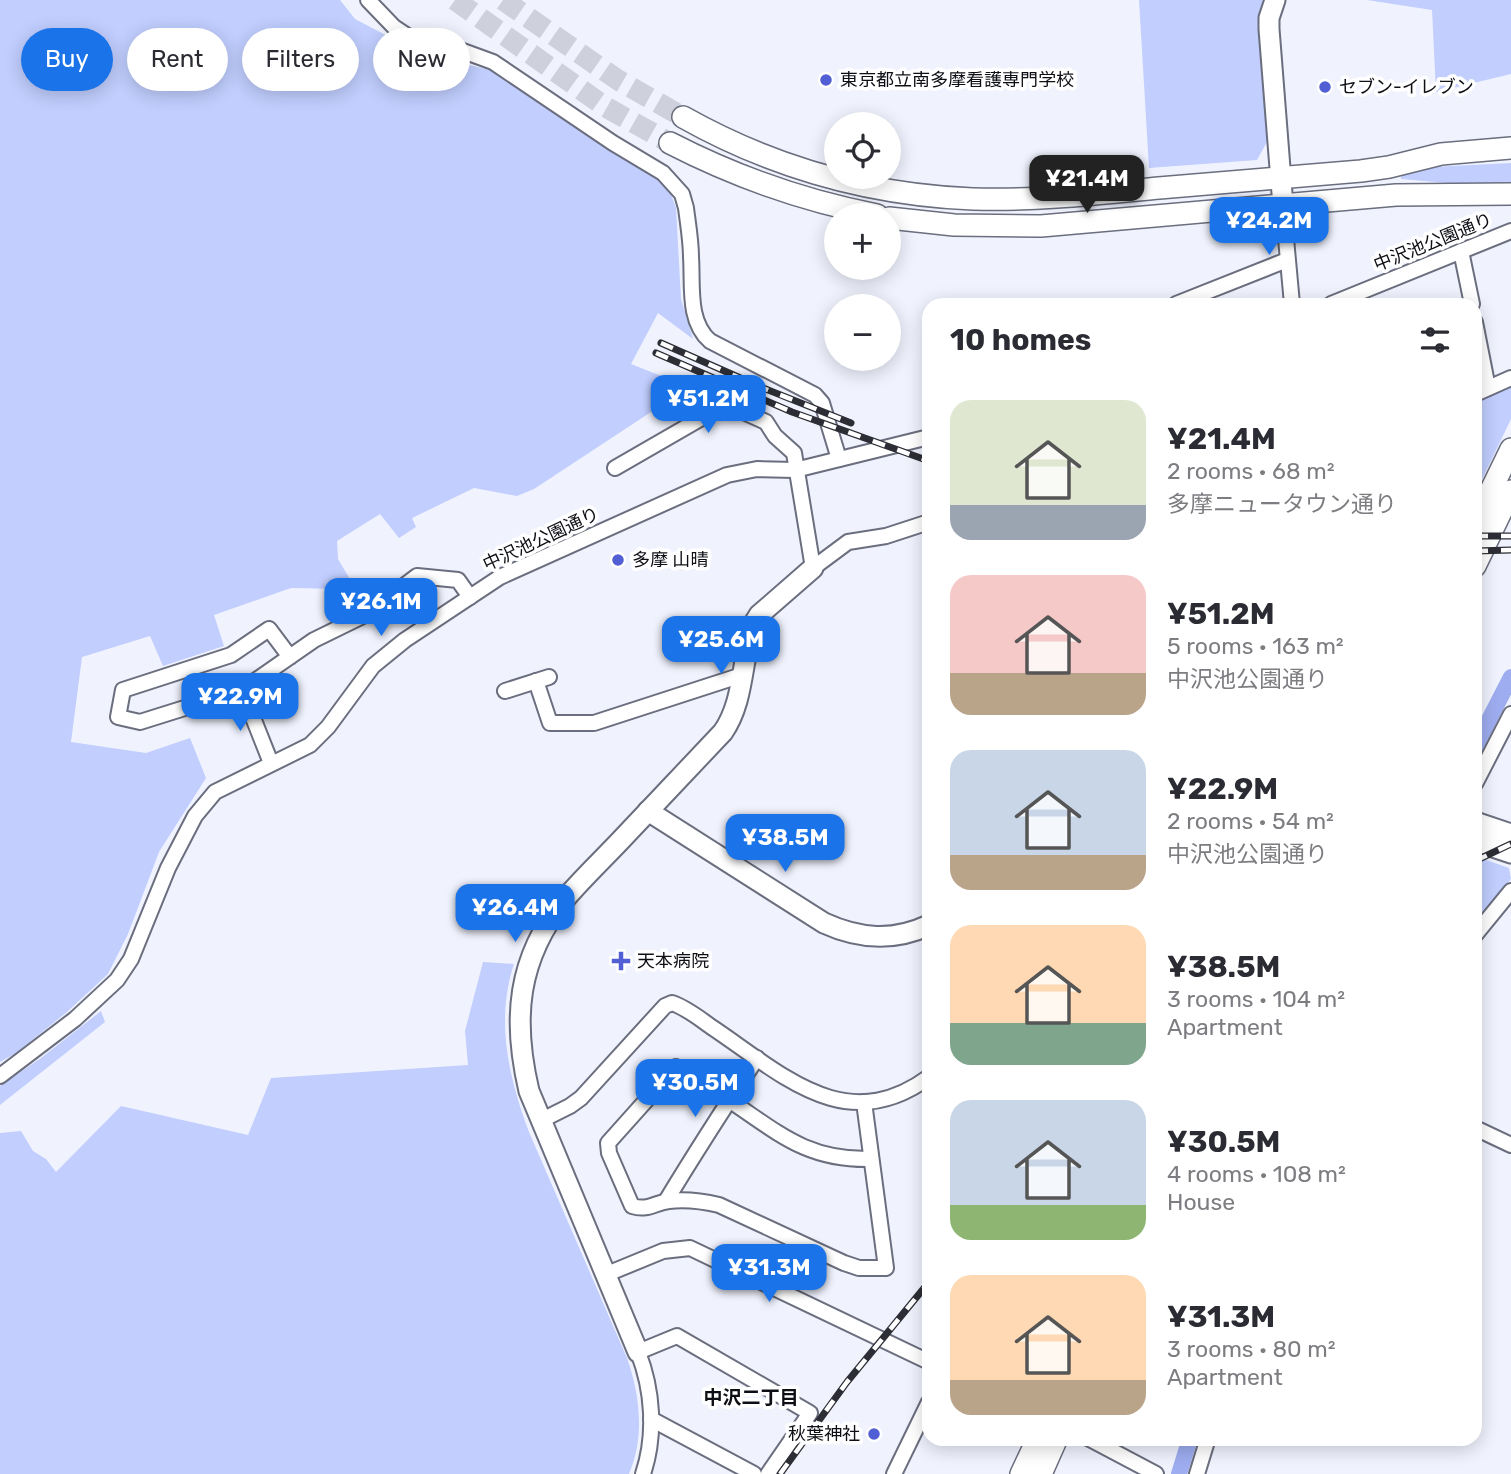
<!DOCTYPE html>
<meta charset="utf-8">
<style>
:root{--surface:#fff;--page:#f7f7f7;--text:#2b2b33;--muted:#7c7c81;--accent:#1a73e8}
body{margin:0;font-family:Rubik,"Noto Sans JP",sans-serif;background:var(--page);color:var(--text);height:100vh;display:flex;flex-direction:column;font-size:26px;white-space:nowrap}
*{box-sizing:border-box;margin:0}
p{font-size:23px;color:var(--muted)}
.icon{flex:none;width:38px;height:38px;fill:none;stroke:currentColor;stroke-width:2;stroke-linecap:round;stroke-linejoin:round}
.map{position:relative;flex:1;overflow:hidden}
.details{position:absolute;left:922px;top:298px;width:560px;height:1148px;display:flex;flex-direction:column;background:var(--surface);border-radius:21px;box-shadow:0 4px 18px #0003}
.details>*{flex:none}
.hud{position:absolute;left:21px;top:28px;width:665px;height:63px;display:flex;gap:14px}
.tools{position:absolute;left:824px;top:112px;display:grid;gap:14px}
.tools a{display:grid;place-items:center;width:77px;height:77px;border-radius:50%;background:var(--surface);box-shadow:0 4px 18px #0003;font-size:35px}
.price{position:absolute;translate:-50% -60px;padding:0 16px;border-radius:14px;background:var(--accent);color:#fff;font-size:23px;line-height:46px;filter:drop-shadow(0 2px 4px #0008)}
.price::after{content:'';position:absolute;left:50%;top:42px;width:21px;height:16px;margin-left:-10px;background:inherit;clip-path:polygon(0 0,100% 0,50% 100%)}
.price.selected{background:#222;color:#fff}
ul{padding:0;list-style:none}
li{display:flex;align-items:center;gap:21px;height:175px;padding:0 28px}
li span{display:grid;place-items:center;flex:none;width:196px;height:140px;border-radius:21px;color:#555}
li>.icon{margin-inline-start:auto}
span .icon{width:84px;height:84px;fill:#fffc;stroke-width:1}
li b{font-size:30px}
h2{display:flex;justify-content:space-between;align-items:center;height:84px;padding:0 28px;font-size:30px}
.tag{padding:0 24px;border-radius:32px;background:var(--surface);box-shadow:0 4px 18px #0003;font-size:24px;line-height:63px}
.tag.selected{background:var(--accent);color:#fff}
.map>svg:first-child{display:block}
.green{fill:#c1cefe}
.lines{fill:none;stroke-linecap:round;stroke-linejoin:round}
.canal{stroke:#9eadf0;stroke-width:16}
.secondary-tunnel{stroke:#ced1db;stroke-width:21;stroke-dasharray:21 10;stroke-linecap:butt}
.minor-casing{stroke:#6a6e7e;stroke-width:18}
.tertiary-casing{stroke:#6a6e7e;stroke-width:23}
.secondary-casing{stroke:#6a6e7e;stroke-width:24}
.minor{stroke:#fff;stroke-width:14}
.tertiary{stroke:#fff;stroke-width:19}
.secondary{stroke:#fff;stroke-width:21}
.rail-casing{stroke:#2d2e35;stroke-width:7}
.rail{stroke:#fff;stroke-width:4.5;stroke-dasharray:13;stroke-linecap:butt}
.poi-dot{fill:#515ed4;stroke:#fff;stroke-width:2.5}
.labels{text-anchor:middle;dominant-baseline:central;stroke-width:7;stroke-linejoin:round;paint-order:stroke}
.poi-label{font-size:18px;fill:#0e0f15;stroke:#fff;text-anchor:start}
.street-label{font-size:18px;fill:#0e0f15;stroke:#fff}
.neighbourhood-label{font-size:19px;font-weight:bold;fill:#0e0f15;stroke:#fff}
</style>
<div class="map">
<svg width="1511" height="1474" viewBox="0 0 1511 1474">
<rect width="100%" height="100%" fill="#f0f3fe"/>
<g class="green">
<polygon points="0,0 340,0 355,19 420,53 494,71 657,174 669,189 676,208 681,299 693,339 658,313 631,364 689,387 534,489 517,496 474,488 412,518 416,527 399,538 380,514 337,541 338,559 351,581 343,589 291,588 214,615 224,646 163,666 150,636 82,657 71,742 146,753 190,738 206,778 159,852 128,934 108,974 67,1012 16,1053 0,1062"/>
<polygon points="1139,0 1263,0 1260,28 1268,140 1257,160 1149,168"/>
<polygon points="1367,0 1511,0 1511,74 1436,92 1432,10"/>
<polygon points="1511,163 1511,183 1470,185 1401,179 1401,174 1432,167"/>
<polygon points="1511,385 1511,419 1475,494 1475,401"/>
<polygon points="1475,856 1509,868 1511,879 1475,925"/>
<path d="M483,962l31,2c-19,57 -5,114 15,168l98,226c13,37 18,79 2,116h-629v-341l21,-2 12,20 13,8 10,13 65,-66 127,29 23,-57 197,-13 -3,-34z"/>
<polygon points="101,1011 105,1022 0,1105 0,1086 41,1058"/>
</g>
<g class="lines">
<g class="canal">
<polyline points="1475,747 1511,677"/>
<polyline points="1179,1474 1190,1438"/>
</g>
<g class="secondary-tunnel">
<polyline points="455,0 604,106 670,143"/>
<polyline points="503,0 618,80 683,117"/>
</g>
<defs>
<g id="minor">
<path d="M368,0l26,27 15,10 15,8 28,2 41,15 120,81 50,30 19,21 4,14c2,16 5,33 5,49 2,28 -4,64 19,84l105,54 7,8 17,56"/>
<polyline points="1283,206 1292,304"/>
<polyline points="1461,251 1472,304"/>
<polyline points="1176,304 1287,260"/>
<polyline points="1331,304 1511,231"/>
<polyline points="1475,322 1488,388"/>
<polyline points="1475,394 1511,378"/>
<polyline points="615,468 726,404 766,422 775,436 794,453 813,568 848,542 886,536 929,522"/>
<polyline points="290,657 269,629 231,655 123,690 118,717 140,722 242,690 314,640 367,614 417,576 458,580 470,597"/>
<polyline points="536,681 550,723 594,723 742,675"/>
<polyline points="242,690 271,763"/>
<polyline points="505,691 549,677"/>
<polyline points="1475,784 1511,714"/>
<polyline points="1475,935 1511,891"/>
<polyline points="0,1076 75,1019 117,980 131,959 168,868 195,816 215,792 310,745 328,727 373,666 405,640 500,577 727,475 757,469 795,470 929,437"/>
<path d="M864,1102l22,166h-27l-15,-5 -125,-58c-17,-4 -32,-6 -50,-4 -15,2 -21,10 -37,5l-23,-53 -1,-10 68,-76c19,11 38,22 56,35 49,33 76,58 138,57"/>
<path d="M542,1120l28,-14 11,-8 84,-92 7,-3c15,5 28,16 41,25 70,47 133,110 216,49"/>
<polyline points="1475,1128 1511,1145"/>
<path d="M666,1201c29,-48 60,-96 91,-143"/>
<polyline points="607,1274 663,1251 690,1248 929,1362"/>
<polyline points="651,1419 754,1474"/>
<polyline points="1088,1438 1156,1474"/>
<path d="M643,1474c13,-39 10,-84 -5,-122l39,-16 133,77 -42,61"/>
<polyline points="894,1474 929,1402"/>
<polyline points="1197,1474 1208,1438"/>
</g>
<g id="tertiary">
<polyline points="1275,0 1269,18 1269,29 1283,206"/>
<path d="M648,811l176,112c35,16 69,19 105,2"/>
<polyline points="1475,822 1511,834"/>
<polyline points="1475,841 1511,853"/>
<path d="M638,1352l-109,-261c-17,-72 -12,-132 36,-192 17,-20 37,-39 55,-58 34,-36 69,-73 103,-109 22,-32 18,-73 31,-109l5,-8 54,-47"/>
</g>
<g id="secondary">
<path d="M683,117c89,50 188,78 290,82 62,2 124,-5 186,-11 67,-6 134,-11 202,-17l28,-4 52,-13 70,-6"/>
<path d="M670,143c66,34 134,58 207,72"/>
<polyline points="889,218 954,225 1041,226 1396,195 1511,194"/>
<polyline points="1475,523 1511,449"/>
<polyline points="1475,566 1511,491"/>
<polyline points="1021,1474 1038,1438"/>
<polyline points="1041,1474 1057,1438"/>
</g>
</defs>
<use href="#minor" class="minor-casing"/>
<use href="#tertiary" class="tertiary-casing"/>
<use href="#secondary" class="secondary-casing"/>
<use href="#minor" class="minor"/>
<use href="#tertiary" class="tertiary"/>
<use href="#secondary" class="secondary"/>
<defs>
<g id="rail">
<polyline points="661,343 763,388 851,423"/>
<polyline points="656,353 792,412 929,461"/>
<polyline points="1475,536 1511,536"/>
<polyline points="1475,551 1511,550"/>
<polyline points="1475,861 1511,844"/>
<polyline points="780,1474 847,1382 929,1282"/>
</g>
</defs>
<use href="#rail" class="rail-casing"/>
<use href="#rail" class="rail"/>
</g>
<g class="poi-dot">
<circle cx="826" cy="80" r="7"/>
<circle cx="1325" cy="87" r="7"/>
<circle cx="618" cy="560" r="7"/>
<path d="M617.5 950.5h7v7h7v7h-7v7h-7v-7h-7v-7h7z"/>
<circle cx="874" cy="1434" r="7"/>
</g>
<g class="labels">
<g class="poi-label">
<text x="840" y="80">東京都立南多摩看護専門学校</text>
<text x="1339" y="87">セブン-イレブン</text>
<text x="632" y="560">多摩 山晴</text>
<text x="637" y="961">天本病院</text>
<text x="860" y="1434" text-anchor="end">秋葉神社</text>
</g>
<g class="street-label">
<text transform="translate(1433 242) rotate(-22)">中沢池公園通り</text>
<text transform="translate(541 539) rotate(-25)">中沢池公園通り</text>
</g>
<g class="neighbourhood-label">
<text x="751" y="1397">中沢二丁目</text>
</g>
</g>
</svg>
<div class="tools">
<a><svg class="icon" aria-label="locate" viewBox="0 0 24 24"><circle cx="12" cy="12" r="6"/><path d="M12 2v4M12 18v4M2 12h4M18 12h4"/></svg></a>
<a>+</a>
<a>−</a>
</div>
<b class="price selected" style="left:1087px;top:215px">¥21.4M</b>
<b class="price" style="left:1269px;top:257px">¥24.2M</b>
<b class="price" style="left:708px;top:435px">¥51.2M</b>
<b class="price" style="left:381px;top:638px">¥26.1M</b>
<b class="price" style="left:721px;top:676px">¥25.6M</b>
<b class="price" style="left:240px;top:733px">¥22.9M</b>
<b class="price" style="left:785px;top:874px">¥38.5M</b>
<b class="price" style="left:515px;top:944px">¥26.4M</b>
<b class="price" style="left:695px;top:1119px">¥30.5M</b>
<b class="price" style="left:769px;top:1304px">¥31.3M</b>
<div class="hud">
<a class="tag selected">Buy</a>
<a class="tag">Rent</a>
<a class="tag">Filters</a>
<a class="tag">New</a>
</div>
<section class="details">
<h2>10 homes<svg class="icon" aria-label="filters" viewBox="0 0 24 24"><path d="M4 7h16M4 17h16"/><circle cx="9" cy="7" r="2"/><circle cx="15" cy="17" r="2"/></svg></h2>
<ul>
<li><span style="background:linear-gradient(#dfe7d0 75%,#9aa5b1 0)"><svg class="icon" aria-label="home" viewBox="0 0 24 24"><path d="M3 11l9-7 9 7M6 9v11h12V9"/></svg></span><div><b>¥21.4M</b><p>2 rooms · 68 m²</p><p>多摩ニュータウン通り</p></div></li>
<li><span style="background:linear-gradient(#f6c9c9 70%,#b9a48a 0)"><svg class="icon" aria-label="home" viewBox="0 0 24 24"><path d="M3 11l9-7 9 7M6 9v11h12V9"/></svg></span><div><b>¥51.2M</b><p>5 rooms · 163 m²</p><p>中沢池公園通り</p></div></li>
<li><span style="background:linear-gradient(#c9d6e8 75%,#b9a48a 0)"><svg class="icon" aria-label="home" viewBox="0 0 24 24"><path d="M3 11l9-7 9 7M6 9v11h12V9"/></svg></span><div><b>¥22.9M</b><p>2 rooms · 54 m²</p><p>中沢池公園通り</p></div></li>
<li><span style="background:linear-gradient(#ffd9b3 70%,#7fa58c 0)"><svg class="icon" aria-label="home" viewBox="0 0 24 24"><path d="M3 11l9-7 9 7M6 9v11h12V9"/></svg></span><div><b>¥38.5M</b><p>3 rooms · 104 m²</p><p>Apartment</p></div></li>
<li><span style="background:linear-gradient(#c9d6e8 75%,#8fb573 0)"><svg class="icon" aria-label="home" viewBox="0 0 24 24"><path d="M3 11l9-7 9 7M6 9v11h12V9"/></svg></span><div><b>¥30.5M</b><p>4 rooms · 108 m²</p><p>House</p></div></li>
<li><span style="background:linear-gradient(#ffd9b3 75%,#b9a48a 0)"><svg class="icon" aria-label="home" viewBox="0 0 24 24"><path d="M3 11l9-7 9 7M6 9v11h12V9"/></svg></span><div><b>¥31.3M</b><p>3 rooms · 80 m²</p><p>Apartment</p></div></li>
</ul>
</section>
</div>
